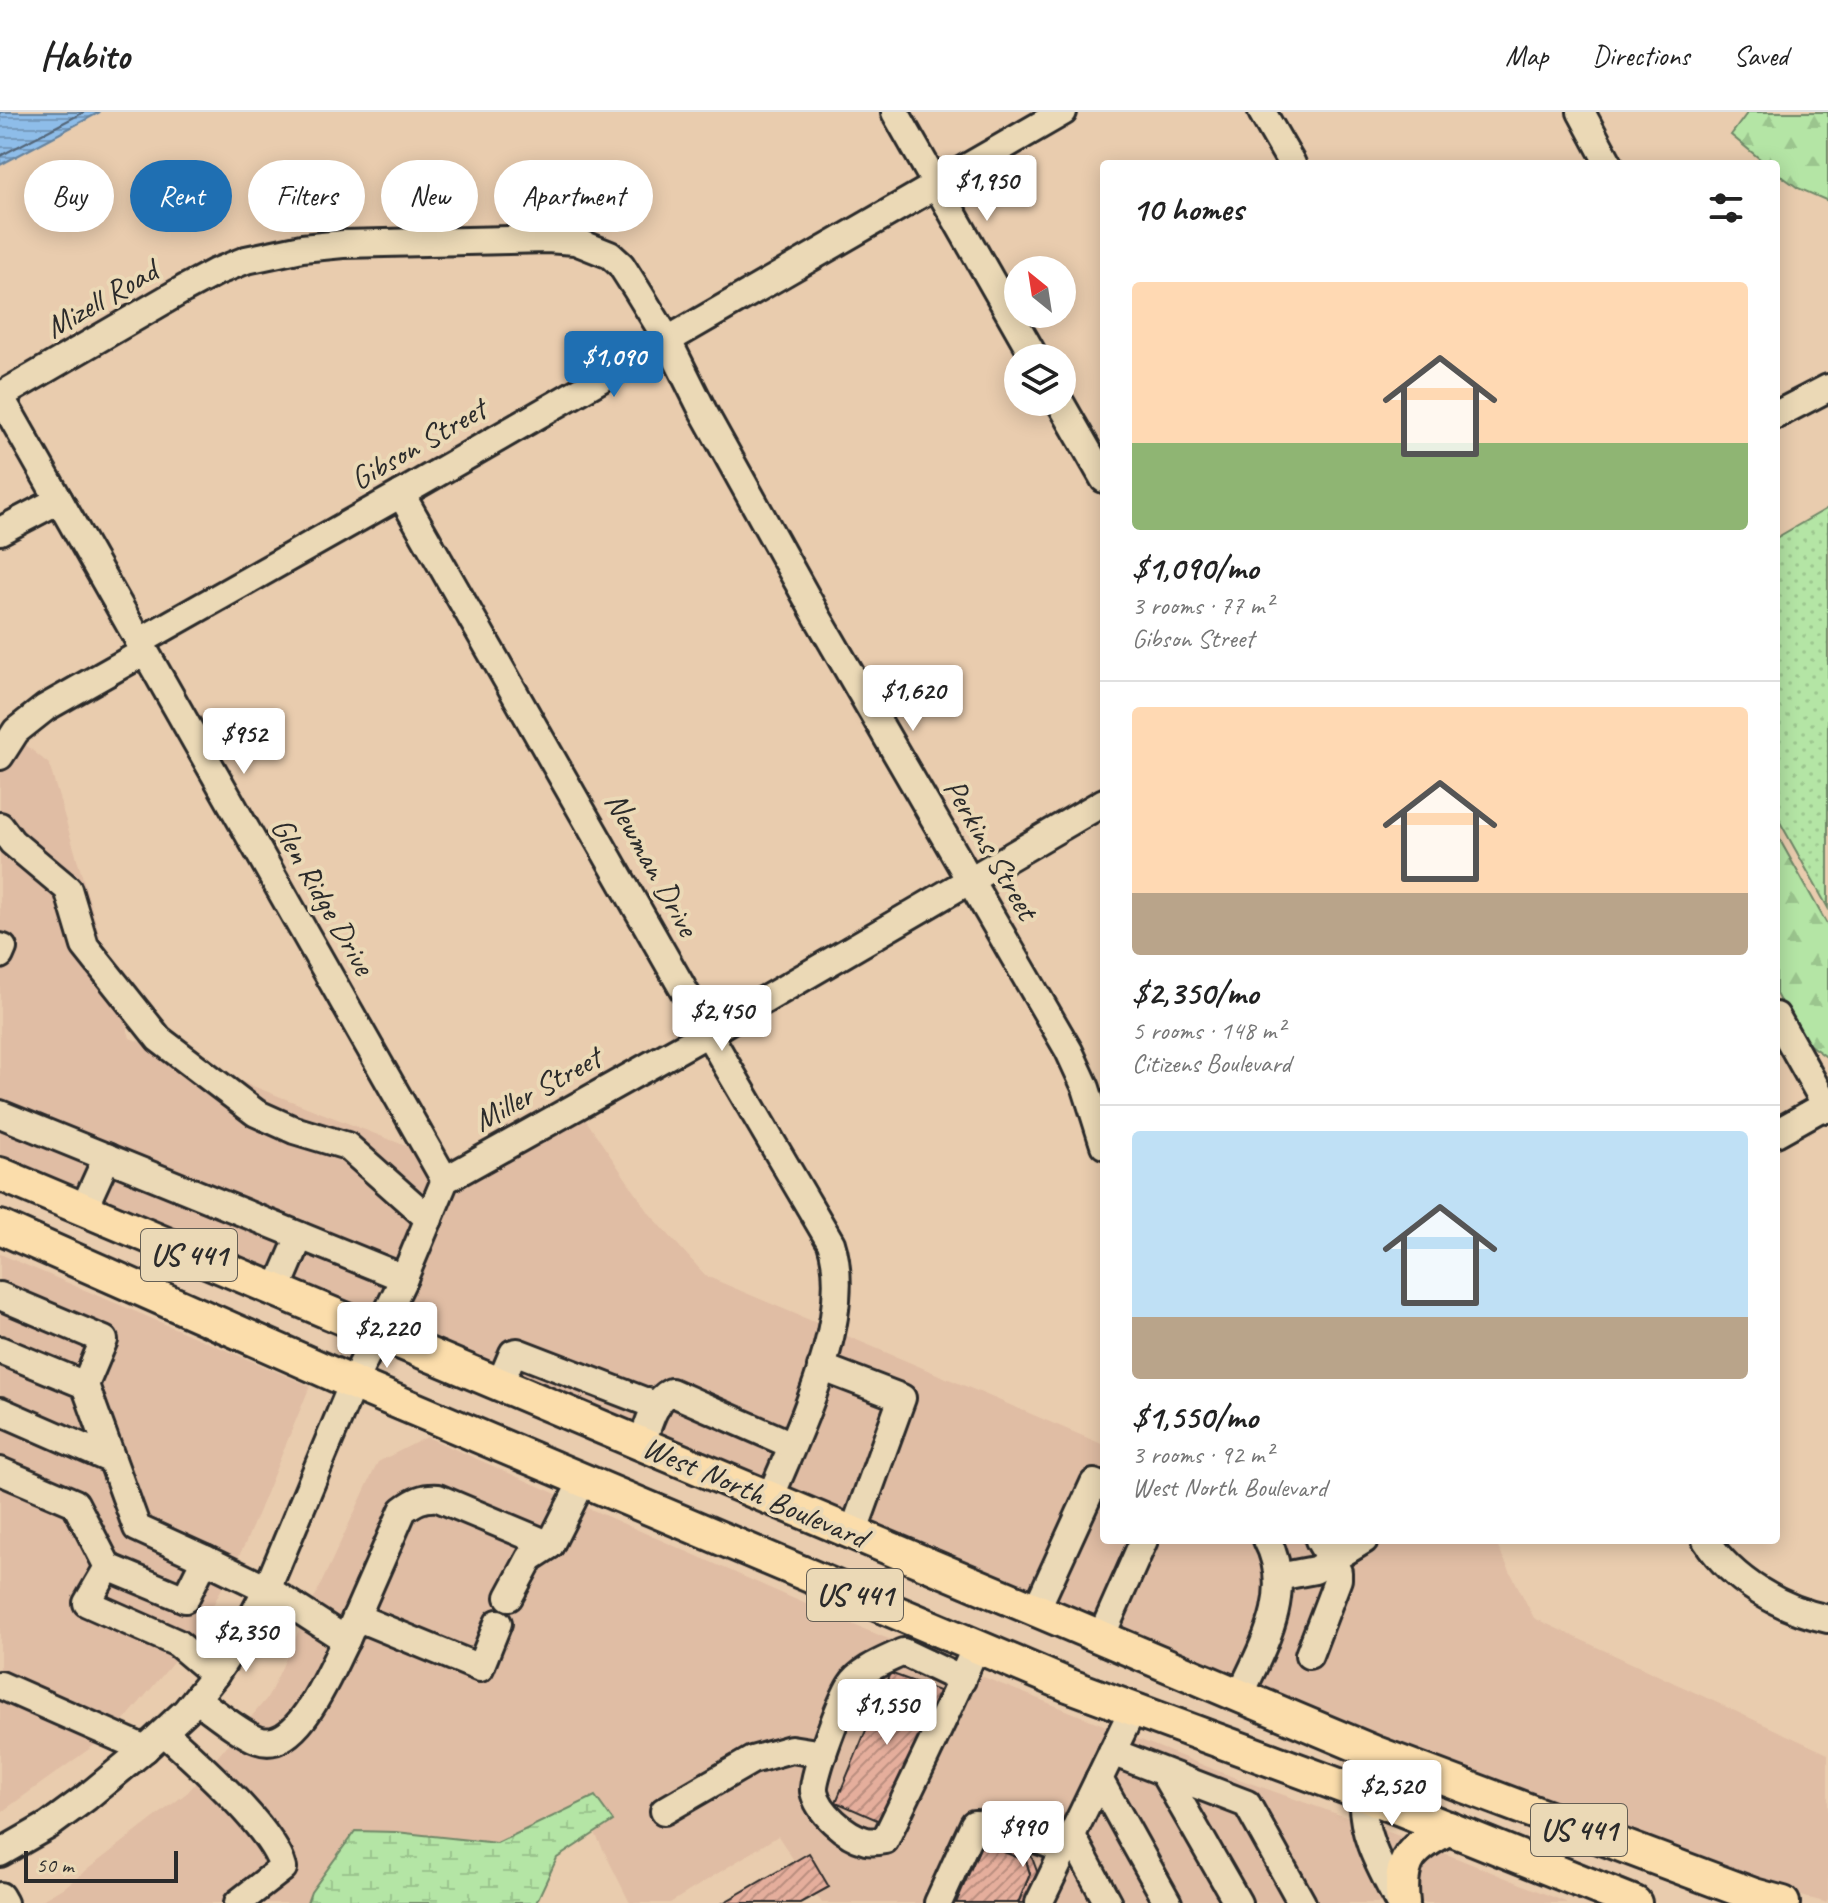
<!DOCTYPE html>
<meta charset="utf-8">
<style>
:root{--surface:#fff;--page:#f2f2f2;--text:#222;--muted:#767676;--line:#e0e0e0;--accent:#1f6fb2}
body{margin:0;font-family:Caveat,sans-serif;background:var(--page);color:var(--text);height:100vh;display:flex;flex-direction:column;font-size:30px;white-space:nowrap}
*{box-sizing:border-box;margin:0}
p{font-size:26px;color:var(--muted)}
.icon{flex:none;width:44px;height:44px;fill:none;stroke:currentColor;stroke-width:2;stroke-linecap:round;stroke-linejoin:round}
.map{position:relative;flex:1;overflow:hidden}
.side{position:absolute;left:1100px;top:48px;width:680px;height:1384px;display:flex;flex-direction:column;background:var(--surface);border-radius:8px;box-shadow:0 4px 20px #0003}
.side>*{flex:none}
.guide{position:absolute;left:24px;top:48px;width:760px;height:72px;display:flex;gap:16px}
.needle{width:52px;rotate:330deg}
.buttons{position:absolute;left:1004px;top:144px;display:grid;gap:16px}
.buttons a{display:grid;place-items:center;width:72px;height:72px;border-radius:50%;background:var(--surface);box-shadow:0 4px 20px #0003;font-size:40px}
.scale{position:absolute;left:24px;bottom:20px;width:154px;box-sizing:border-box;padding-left:8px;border:4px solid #2b2b2b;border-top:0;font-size:22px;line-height:28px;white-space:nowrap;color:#2b2b2b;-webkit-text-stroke:6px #ebd9b6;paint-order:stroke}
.price{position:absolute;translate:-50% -68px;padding:0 18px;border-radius:8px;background:#fff;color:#222;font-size:26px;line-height:52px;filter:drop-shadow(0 2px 4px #0008)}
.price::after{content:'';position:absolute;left:50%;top:48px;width:24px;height:18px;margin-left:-12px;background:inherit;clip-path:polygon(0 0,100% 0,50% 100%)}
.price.active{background:var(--accent);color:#fff}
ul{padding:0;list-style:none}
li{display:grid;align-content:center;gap:16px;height:424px;padding:0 32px}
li+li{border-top:2px solid var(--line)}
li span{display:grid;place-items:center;height:248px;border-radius:8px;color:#555}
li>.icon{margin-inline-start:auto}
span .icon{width:144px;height:144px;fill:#fffc;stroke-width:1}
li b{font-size:34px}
h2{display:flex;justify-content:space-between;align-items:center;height:96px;padding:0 32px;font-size:34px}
.pill{padding:0 28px;border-radius:36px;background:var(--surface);box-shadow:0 4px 20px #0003;font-size:28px;line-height:72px}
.pill.active{background:var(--accent);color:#fff}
header{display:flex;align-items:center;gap:48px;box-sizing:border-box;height:112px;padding:0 40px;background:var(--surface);border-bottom:2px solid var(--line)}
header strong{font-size:38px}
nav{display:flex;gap:44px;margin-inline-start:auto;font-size:28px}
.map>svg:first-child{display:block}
.built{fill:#e0bda4}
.forest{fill:url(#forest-firs);stroke:#708868;stroke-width:2}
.wetland{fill:url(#wetland-marsh);stroke:#708868;stroke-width:2}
.park{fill:url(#park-dots);stroke:#708868;stroke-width:2}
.water{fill:url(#water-rules);stroke:#66839d;stroke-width:2}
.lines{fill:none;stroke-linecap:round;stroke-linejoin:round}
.shore{stroke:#536577;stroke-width:2}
.building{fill:url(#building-hatch);stroke:#2b2b2b;stroke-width:2}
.minor-casing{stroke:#2b2b2b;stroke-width:32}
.major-casing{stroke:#2b2b2b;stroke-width:38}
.minor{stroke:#ebd9b6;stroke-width:26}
.major{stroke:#fbddab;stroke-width:32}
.labels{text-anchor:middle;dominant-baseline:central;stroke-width:8;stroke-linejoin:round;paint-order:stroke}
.shield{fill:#ebd9b6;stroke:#655f55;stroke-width:2}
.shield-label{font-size:30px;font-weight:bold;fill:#2b2b2b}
.street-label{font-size:32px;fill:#2b2b2b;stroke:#ebd9b6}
</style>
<header>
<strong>Habito</strong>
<nav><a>Map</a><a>Directions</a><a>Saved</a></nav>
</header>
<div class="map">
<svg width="1828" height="1791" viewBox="0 0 1828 1791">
<defs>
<pattern id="forest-firs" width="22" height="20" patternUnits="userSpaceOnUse" patternTransform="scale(2)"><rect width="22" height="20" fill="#b4e5a5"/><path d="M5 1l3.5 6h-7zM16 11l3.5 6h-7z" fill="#9bc58e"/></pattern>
<pattern id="wetland-marsh" width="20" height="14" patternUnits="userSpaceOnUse" patternTransform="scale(2)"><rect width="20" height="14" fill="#b4e5a5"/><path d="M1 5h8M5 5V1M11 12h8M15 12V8" fill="none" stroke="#9bc58e"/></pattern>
<pattern id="park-dots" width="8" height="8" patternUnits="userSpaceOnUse" patternTransform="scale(2)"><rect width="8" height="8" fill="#b4e5a5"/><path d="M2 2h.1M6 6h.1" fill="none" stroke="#9bc58e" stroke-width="1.8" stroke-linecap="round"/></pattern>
<pattern id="water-rules" width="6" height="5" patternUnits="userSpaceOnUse" patternTransform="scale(2)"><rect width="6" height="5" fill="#8ebde9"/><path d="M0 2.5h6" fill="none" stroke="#749abd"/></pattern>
<pattern id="building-hatch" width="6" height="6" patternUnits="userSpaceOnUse" patternTransform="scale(2)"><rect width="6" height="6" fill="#e5ae9c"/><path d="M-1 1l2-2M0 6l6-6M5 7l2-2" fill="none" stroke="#ba8e7f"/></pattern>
</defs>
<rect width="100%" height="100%" fill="#e9ccae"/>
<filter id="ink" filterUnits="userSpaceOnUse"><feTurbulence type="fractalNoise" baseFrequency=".0125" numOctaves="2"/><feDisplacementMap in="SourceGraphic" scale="16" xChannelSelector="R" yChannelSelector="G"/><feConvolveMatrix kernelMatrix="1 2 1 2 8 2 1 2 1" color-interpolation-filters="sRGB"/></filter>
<g filter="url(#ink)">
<g class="built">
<polygon points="10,620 49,652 130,926 442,1048 579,998 650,1102 706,1164 1104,1333 1104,1428 1494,1428 1534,1506 1828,1642 1828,1791 1756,1772 1379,1630 0,1050 0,624"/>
<polygon points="0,1142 310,1274 245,1432 199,1520 117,1617 0,1701"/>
<polygon points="427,1325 849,1511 1233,1665 1408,1727 1392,1791 822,1791 778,1724 670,1791 630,1791 595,1721 612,1708 595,1684 497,1731 396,1720 355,1719 311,1780 307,1791 37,1791 66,1774 188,1680 268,1585 378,1350"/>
<polygon points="1434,1737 1568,1791 1414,1791 1420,1748"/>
</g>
<g class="forest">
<polygon points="1748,0 1828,0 1828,89 1798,76 1776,60 1776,52 1766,52 1731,23"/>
<polygon points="1776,721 1828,814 1828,946 1800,926 1776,882"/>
</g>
<polygon class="wetland" points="595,1684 613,1709 557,1746 536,1791 307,1791 311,1780 355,1719 396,1720 497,1731"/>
<polygon class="park" points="1828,396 1828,796 1776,703 1776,426"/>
<polygon class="water" points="0,0 100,0 0,53"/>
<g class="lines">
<polyline class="shore" points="0,44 84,0"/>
</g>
<g class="building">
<polygon points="890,1561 939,1579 884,1711 836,1690"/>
<polygon points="997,1730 1031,1743 1038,1762 1026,1791 1018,1791 1030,1762 1026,1749 995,1736"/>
<polygon points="982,1731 1026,1749 1030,1762 1018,1791 956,1791"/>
<polygon points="809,1741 829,1775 800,1791 723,1791"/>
</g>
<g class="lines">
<defs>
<g id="minor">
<polyline points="895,0 1035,246"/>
<polyline points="1262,0 1292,52"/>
<polyline points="1581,0 1609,52"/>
<polyline points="0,284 184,177 216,160 246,148 302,136 343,132 547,127 575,129 610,143 621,153 637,178 667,227 703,299 818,506 1069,939 1086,976 1104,1033"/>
<polyline points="0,284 445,1068"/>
<polyline points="1060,290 1104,367"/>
<polyline points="1776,303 1828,276"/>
<path d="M401,382l326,572 104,177c24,75 -32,185 -61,255"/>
<polyline points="0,419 59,388"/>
<polyline points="139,530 401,382 1063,0"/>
<polyline points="0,644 16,619 45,596 144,540"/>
<polyline points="0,714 12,730 68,777 85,834 159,927 256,1001 294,1018 347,1034 429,1107"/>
<polyline points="0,835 3,836 0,843"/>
<polyline points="1776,904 1828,997"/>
<polyline points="0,1002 404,1166"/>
<polyline points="1776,1021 1826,993"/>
<polyline points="83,1098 107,1045"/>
<polyline points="276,1180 300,1124"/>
<polyline points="0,1184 104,1228 85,1273 137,1416 205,1447"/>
<polyline points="0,1238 85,1273"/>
<polyline points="821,1255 902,1286 853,1421"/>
<polyline points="499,1274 513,1241 517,1240 657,1294"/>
<polyline points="0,1299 112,1348"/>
<path d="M641,1333c7,-17 12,-45 30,-53l121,53"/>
<polyline points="0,1359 75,1391 108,1455"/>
<path d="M1706,1428c27,41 75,69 122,79"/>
<polyline points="1278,1465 1315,1458 1364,1428"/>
<polyline points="509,1485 530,1446 550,1433"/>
<polyline points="1036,1498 1094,1371 1104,1375"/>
<polyline points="356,1505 480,1556 498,1511"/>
<polyline points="1101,1525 1144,1428"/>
<polyline points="1309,1543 1338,1467 1338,1460 1319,1428"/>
<path d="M215,1563l-38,-32 -90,-40 21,-36 77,32 20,-40 62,30 79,51 57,-130c12,-9 20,-13 35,-12l112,47 33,-65"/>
<path d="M962,1568l-59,-28c-16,8 -42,17 -52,33 -9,14 -39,91 -37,106 4,21 32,45 52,50 5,1 14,0 19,-1 31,-64 63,-128 91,-194"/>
<polyline points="0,1573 145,1637"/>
<path d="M1240,1583c23,-49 55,-102 27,-155"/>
<path d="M196,1587c16,11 45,35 62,41 41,15 73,-73 88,-100"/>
<path d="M164,1620c31,29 109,96 119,136l-45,35"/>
<polyline points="1112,1640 1247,1692 1302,1791"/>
<path d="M1376,1641c-4,13 -12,29 -13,42 -3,39 19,75 36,108"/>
<polyline points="1163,1660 1238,1791"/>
<polyline points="1099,1667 1168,1791"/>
<polyline points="664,1699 752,1648 791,1637 823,1642"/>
<polyline points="1072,1724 1108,1791"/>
<polyline points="0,1741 49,1713 87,1685 145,1637 186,1599 215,1563 248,1513 267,1477 353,1271 404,1166 445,1068 708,921 1104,690"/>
<polyline points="0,1784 4,1791"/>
<polyline points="938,1791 974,1712 998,1713 1065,1738"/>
<polyline points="1039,1791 1133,1597"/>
</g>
<g id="major">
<polyline points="0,1062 1376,1641 1754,1783 1783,1791"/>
<polyline points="0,1115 353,1271 1068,1573 1363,1682 1635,1791"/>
<path d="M1403,1791c-5,-45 9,-55 46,-75"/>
</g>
</defs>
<use href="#minor" class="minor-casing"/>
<use href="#major" class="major-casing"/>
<use href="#minor" class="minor"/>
<use href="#major" class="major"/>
</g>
</g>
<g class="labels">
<g class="shield">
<rect x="141" y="1117" width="96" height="52" rx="6"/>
<rect x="807" y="1457" width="96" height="52" rx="6"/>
<rect x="1531" y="1692" width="96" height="52" rx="6"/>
</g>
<g class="shield-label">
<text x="189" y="1143">US 441</text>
<text x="855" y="1483">US 441</text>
<text x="1579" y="1718">US 441</text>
</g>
<g class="street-label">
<text transform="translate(101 187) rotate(-30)">Mizell Road</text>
<text transform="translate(418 332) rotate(-30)">Gibson Street</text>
<text transform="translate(991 737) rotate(60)">Perkins Street</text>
<text transform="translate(652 752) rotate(61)">Newman Drive</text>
<text transform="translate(323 784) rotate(60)">Glen Ridge Drive</text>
<text transform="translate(537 977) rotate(-29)">Miller Street</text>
<text transform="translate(755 1380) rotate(23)">West North Boulevard</text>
</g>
</g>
</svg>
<div class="buttons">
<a><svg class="needle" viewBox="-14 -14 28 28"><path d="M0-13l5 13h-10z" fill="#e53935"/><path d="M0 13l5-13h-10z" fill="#767676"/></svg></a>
<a><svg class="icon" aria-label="layers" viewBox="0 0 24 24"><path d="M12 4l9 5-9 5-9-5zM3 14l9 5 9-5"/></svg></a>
</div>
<div class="scale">50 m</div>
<b class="price" style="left:987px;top:111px">$1,950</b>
<b class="price active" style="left:614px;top:287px">$1,090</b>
<b class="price" style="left:913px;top:621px">$1,620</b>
<b class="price" style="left:244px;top:664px">$952</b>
<b class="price" style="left:722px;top:941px">$2,450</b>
<b class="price" style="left:387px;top:1258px">$2,220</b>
<b class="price" style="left:246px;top:1562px">$2,350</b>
<b class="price" style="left:887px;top:1635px">$1,550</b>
<b class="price" style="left:1392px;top:1716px">$2,520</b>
<b class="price" style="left:1023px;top:1757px">$990</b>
<div class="guide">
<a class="pill">Buy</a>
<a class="pill active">Rent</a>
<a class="pill">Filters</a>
<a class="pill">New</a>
<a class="pill">Apartment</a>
</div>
<section class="side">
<h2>10 homes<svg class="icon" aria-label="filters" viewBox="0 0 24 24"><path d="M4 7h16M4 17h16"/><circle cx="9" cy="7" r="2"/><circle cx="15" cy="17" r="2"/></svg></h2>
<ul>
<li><span style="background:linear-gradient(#ffd9b3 65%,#8fb573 0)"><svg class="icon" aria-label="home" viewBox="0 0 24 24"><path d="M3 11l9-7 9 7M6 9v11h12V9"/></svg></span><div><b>$1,090/mo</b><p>3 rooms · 77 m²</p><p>Gibson Street</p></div></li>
<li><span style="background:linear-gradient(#ffd9b3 75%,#b9a48a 0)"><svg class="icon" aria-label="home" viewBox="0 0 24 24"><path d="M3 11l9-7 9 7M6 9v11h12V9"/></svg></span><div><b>$2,350/mo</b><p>5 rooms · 148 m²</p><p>Citizens Boulevard</p></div></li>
<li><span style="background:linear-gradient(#bfe0f5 75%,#b9a48a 0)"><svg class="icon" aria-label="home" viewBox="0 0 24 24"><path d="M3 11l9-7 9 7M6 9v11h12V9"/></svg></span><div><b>$1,550/mo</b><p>3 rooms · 92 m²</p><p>West North Boulevard</p></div></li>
</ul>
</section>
</div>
